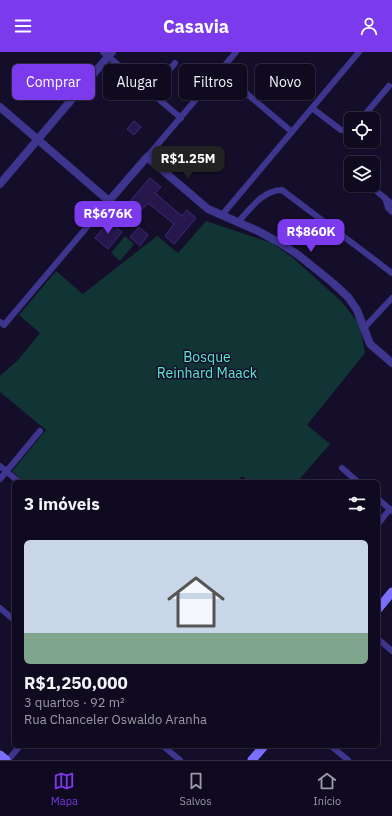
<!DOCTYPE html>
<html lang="pt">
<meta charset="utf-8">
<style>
:root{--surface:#100a20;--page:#191329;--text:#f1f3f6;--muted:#9c9aa5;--line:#302b3e;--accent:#7c3aed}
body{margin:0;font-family:"IBM Plex Sans",sans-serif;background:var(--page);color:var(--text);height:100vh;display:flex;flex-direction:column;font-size:15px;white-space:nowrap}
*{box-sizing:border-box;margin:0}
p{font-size:13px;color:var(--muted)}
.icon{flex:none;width:22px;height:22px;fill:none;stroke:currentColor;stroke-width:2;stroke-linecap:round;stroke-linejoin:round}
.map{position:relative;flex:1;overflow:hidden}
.panel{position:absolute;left:12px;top:428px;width:368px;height:268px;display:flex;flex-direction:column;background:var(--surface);border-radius:6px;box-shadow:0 1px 3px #0004,0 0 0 1px var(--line)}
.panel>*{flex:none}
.guide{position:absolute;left:12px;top:12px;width:368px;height:36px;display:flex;gap:8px}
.fabs{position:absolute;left:344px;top:60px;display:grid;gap:8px}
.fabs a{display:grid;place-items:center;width:36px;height:36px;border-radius:6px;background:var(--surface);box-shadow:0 1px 3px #0004,0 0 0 1px var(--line);font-size:20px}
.price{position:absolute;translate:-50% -34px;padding:0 9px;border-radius:8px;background:var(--accent);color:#fff;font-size:13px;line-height:26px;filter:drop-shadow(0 1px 2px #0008)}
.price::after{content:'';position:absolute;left:50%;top:24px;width:12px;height:9px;margin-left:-6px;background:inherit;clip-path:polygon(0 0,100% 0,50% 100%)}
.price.current{background:#222;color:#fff}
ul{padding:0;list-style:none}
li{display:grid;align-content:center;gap:8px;height:212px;padding:0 12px}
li+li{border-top:1px solid var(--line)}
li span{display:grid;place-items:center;height:124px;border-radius:6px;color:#555}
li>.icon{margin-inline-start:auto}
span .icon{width:72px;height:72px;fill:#fffc;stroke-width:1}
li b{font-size:17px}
h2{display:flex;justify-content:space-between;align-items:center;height:48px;padding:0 12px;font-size:17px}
.pill{padding:0 14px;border-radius:6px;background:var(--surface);box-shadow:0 1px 3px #0004,0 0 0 1px var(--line);font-size:14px;line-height:36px}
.pill.current{background:var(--accent);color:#fff}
header{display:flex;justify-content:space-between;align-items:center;height:52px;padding:0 12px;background:var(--accent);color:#fff;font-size:18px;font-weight:800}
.dock{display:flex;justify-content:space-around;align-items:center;height:56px;border-top:1px solid var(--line);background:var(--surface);font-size:11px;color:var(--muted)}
.dock a{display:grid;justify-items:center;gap:2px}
.dock .current{color:var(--accent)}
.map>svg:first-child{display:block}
.green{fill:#113435}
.building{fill:#26184d;stroke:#3e287b}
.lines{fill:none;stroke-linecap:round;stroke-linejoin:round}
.minor{stroke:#3e358e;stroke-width:6}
.tertiary{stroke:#3e358e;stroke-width:8}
.secondary{stroke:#7b6fff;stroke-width:9}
.labels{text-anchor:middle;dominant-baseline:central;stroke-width:3;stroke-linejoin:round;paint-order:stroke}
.park-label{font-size:14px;fill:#58ebcf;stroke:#150e2b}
</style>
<header><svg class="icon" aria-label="menu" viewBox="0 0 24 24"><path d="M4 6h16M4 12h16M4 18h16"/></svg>Casavia<svg class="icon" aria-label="person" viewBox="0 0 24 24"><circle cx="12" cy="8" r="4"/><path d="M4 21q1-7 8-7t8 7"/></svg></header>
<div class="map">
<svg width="392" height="708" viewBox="0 0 392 708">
<rect width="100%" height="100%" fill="#150e2b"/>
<g class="green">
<polygon points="206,169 272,191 293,206 342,250 360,273 365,301 307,373 330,392 297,430 250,430 242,424 237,430 24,430 12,419 46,378 0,340 0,324 18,308 40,281 19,263 56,219 83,242 157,184 178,201"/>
<polygon points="125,184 134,192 120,209 111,201"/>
</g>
<g class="building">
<polygon points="134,69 141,75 134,83 127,77"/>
<polygon points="150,126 161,135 155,141 182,164 187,158 196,166 174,192 165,184 174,172 148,151 134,166 123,157"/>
<polygon points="109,169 122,180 108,197 95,186"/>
<polygon points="139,175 148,183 140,194 130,185"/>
</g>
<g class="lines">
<g class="minor">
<polyline points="103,0 181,66"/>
<polyline points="220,19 292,80"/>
<polyline points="151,40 175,11"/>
<polyline points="312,56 341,78 348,78 351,76"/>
<polyline points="361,67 389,34"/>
<polyline points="147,105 236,0"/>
<polyline points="369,133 392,152"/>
<polyline points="385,146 388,156 392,160"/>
<polyline points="222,163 359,0"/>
<path d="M238,170c12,-13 25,-32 44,-32l110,83"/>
<polyline points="0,270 4,273 109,149"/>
<polyline points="364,276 392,246"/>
<polyline points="0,414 19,430"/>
<polyline points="342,416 358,430"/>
<polyline points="0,427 40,379"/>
<polyline points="378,447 392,459"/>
<polyline points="378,472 390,457"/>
<polyline points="0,556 14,568"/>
<polyline points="378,587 392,599"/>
<polyline points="163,694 180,708"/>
<polyline points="331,694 348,708"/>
<polyline points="8,708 20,694"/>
</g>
<g class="tertiary">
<polyline points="0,55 109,149 147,105 208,157 258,179 280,191 297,202 333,231 348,245 357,258 370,292 392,311"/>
<polyline points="0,132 112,0"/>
</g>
<g class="secondary">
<polyline points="378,557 392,540"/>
<polyline points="0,703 6,708"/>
<polyline points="252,708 264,694"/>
</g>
</g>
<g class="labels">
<g class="park-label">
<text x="207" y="305">Bosque<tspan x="207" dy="16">Reinhard Maack</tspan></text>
</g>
</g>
</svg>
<div class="fabs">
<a><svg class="icon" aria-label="locate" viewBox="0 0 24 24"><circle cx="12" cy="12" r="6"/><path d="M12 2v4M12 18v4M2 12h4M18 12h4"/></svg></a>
<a><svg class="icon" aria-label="layers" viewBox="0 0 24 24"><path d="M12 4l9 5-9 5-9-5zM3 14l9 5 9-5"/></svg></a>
</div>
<b class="price current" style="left:188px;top:128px">R$1.25M</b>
<b class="price" style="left:108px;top:183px">R$676K</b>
<b class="price" style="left:311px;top:201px">R$860K</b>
<div class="guide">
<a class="pill current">Comprar</a>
<a class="pill">Alugar</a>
<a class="pill">Filtros</a>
<a class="pill">Novo</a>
</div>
<section class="panel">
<h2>3 imóveis<svg class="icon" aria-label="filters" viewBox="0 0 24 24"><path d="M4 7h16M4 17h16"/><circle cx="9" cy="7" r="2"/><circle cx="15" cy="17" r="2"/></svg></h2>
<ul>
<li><span style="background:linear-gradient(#c9d6e8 75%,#7fa58c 0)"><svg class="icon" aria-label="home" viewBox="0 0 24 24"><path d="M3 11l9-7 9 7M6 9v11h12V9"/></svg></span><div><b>R$1,250,000</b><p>3 quartos · 92 m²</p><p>Rua Chanceler Oswaldo Aranha</p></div></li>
</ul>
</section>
</div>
<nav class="dock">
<a class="current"><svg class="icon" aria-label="map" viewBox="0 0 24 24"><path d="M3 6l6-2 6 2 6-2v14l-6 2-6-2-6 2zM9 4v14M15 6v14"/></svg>Mapa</a>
<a><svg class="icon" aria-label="saved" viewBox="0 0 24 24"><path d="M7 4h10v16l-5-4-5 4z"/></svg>Salvos</a>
<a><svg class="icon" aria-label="home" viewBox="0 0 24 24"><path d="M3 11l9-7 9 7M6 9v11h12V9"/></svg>Início</a>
</nav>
